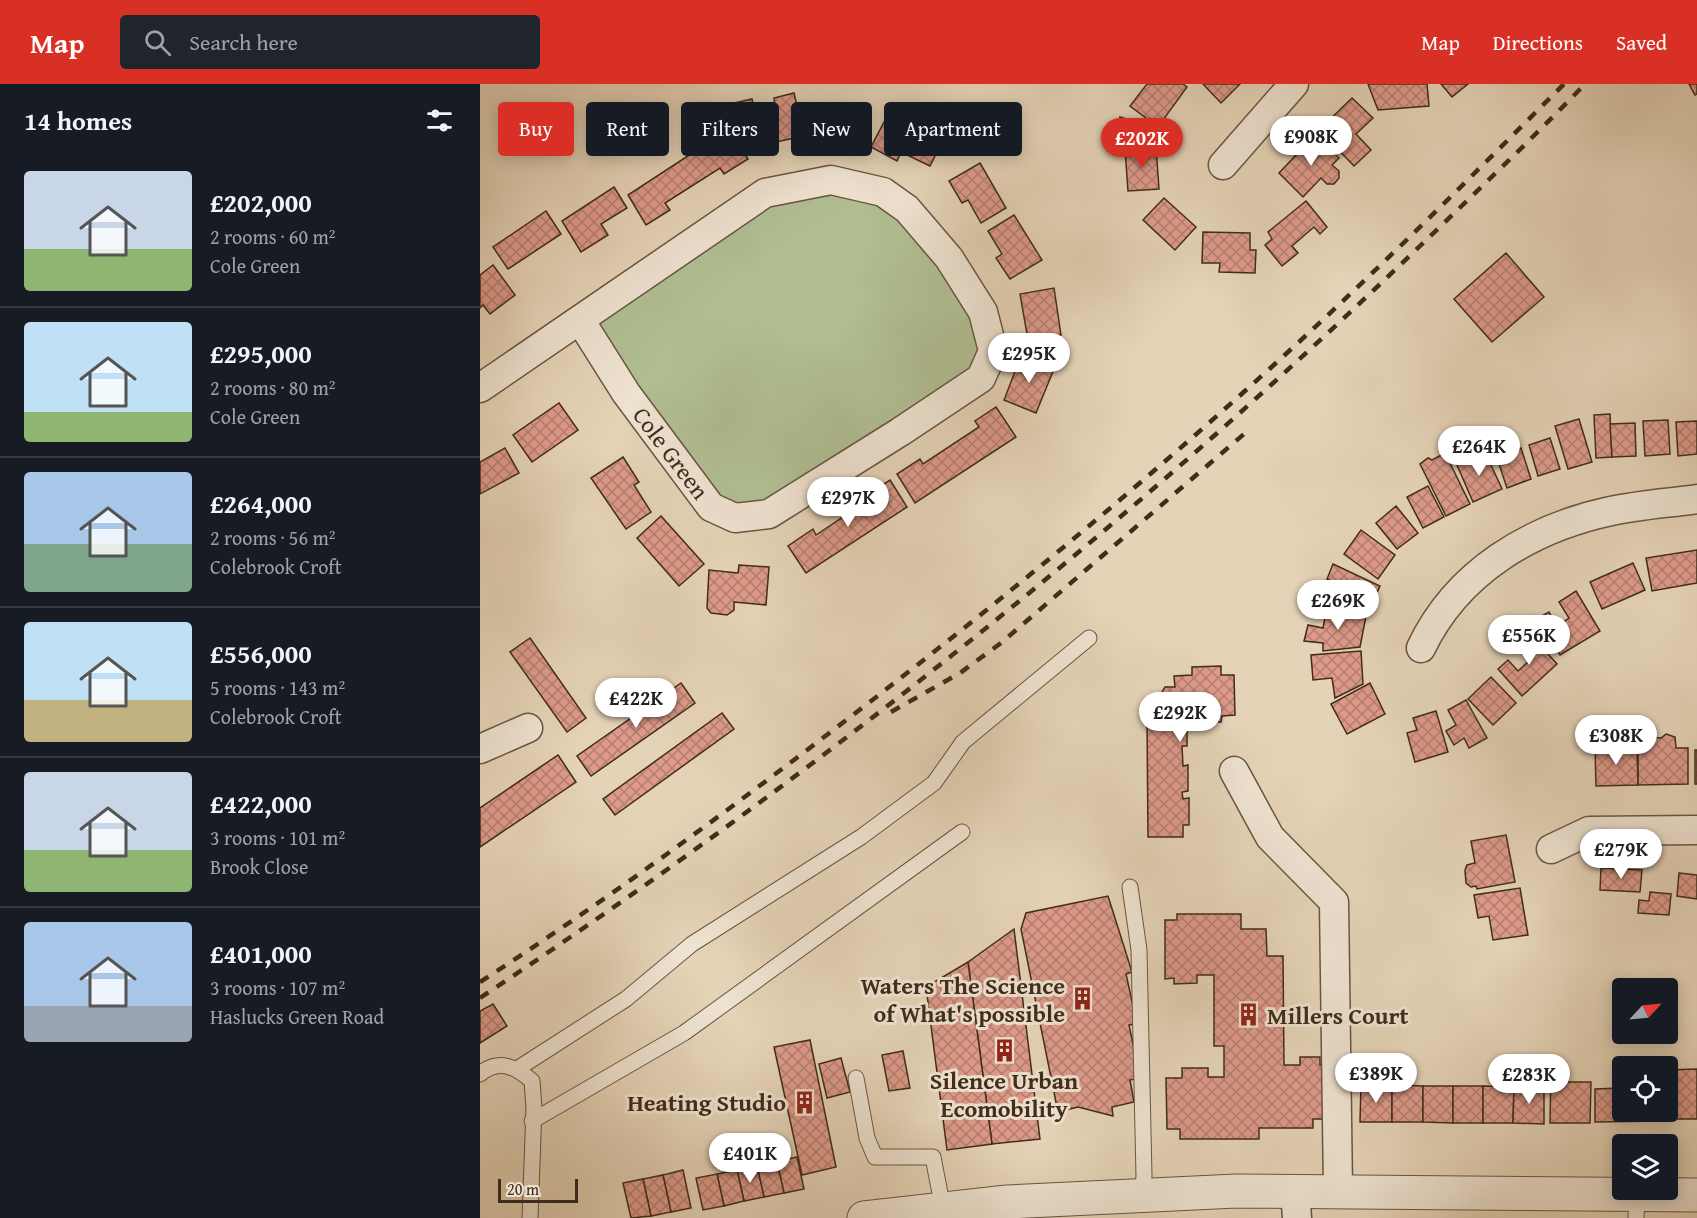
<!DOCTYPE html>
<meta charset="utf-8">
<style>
:root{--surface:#171b24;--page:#20242c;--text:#f1f3f6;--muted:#9ea1a6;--line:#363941;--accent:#d93025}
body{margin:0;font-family:"Gentium Book Plus",serif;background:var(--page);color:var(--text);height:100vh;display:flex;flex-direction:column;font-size:22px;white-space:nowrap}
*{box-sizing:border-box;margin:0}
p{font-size:20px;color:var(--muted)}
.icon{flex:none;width:33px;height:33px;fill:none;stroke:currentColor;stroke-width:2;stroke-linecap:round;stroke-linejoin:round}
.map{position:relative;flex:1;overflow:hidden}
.sheet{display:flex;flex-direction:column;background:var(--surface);width:480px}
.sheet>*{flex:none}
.guide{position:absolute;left:18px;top:18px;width:570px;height:54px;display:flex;gap:12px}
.needle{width:39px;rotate:64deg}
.controls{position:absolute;left:1132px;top:894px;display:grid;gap:12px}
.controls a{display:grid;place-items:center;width:66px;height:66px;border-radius:6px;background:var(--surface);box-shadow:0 3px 15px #0003;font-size:30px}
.scale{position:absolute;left:18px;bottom:15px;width:80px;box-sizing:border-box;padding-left:6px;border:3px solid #3f2c1a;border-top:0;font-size:16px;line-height:21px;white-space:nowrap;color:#3f2c1a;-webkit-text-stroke:4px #eee2d0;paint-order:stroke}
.price{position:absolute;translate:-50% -51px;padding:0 14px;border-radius:21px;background:#fff;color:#222;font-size:20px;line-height:39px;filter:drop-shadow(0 2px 3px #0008)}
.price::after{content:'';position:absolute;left:50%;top:36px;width:18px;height:14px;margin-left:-9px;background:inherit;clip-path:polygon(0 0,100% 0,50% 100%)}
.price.current{background:var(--accent);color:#fff}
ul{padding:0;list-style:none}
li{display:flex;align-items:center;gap:18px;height:150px;padding:0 24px}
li+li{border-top:2px solid var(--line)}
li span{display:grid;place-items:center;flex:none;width:168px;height:120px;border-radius:6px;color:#555}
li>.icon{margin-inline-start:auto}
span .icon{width:72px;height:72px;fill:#fffc;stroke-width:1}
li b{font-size:26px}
h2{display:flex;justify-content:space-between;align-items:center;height:72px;padding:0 24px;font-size:26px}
.chip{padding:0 21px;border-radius:6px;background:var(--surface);box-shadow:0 3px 15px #0003;font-size:21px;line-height:54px}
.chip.current{background:var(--accent);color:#fff}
header{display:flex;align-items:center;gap:36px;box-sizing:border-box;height:84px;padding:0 30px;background:var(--accent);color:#fff}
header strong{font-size:28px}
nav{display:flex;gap:33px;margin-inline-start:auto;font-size:21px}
.search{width:420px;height:54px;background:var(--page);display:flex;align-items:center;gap:15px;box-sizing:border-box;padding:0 21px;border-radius:6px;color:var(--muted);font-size:22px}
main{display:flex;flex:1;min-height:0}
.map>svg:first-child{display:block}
.green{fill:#b0be92;stroke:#787556;stroke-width:1.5}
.building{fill:url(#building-cross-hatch);stroke:#3f2c1a;stroke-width:1.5}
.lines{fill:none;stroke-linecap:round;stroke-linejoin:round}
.service-casing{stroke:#685641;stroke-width:17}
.minor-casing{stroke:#685641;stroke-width:31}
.tertiary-casing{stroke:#685641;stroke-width:35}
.service{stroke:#eee2d0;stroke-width:15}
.minor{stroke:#eee2d0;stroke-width:28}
.tertiary{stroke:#eee2d0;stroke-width:33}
.rail{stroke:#3f2c1a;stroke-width:4.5;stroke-dasharray:10 10;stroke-linecap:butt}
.labels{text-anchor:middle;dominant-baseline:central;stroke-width:6;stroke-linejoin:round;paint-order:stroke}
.street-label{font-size:24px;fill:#3f2c1a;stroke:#eee2d0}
.poi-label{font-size:24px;font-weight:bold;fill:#3f2c1a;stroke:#eee2d0;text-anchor:end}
</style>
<header>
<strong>Map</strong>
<div class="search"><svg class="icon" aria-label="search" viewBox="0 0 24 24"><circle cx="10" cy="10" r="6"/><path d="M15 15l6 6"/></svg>Search here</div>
<nav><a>Map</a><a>Directions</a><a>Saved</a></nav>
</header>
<main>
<section class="sheet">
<h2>14 homes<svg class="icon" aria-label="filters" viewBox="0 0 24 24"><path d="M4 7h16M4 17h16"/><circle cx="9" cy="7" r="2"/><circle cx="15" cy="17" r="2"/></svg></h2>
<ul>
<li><span style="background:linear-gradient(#c9d6e8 65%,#8fb573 0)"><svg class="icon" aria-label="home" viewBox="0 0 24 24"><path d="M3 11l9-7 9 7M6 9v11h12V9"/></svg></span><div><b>£202,000</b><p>2 rooms · 60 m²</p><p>Cole Green</p></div></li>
<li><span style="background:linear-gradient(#bfe0f5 75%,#8fb573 0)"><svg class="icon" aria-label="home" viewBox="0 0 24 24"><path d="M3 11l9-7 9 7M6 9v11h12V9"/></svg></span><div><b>£295,000</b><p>2 rooms · 80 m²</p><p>Cole Green</p></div></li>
<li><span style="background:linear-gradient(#a9c7e8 60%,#7fa58c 0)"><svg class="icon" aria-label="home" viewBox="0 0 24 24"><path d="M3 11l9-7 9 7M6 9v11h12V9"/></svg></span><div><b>£264,000</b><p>2 rooms · 56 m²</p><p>Colebrook Croft</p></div></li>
<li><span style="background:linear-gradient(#bfe0f5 65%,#c2b280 0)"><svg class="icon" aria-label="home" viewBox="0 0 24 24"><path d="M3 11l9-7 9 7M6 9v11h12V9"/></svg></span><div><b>£556,000</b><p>5 rooms · 143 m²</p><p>Colebrook Croft</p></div></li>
<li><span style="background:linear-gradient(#c9d6e8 65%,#8fb573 0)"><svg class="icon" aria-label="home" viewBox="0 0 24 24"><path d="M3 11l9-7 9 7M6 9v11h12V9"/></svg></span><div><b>£422,000</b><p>3 rooms · 101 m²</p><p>Brook Close</p></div></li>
<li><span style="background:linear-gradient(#a9c7e8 70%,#9aa5b1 0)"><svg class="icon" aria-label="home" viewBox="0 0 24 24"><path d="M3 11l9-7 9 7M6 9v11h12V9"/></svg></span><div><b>£401,000</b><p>3 rooms · 107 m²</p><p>Haslucks Green Road</p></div></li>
</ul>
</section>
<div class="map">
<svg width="1217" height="1134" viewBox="0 0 1217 1134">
<defs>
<pattern id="building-cross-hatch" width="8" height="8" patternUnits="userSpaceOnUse" patternTransform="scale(1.5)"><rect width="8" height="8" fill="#de9a8a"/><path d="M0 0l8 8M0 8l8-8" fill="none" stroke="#b57e70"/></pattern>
</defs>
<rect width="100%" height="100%" fill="#e5d3b7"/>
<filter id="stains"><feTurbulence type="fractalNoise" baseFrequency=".00333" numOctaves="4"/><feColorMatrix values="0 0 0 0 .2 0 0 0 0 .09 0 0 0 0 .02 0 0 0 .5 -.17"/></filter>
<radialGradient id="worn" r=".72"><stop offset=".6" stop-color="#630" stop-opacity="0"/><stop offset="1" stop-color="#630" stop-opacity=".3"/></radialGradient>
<polygon class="green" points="403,108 503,228 501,294 255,434 100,236 285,109"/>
<g class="building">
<polygon points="667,0 703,0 707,3 678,43 650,22"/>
<polygon points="723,0 760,0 741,19"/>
<polygon points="888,0 947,0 949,22 898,26"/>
<polygon points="961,0 988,0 972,13"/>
<polygon points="1209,0 1217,0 1217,10 1215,11"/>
<polygon points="314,9 324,52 264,65 254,19 272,15 275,27 295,23 294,14"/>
<polygon points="872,14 893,34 876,50 891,66 874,82 839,46"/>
<polygon points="344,19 386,23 382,59 340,55"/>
<polygon points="414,19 427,26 422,34 463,56 450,82 421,68 417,77 391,63"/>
<polygon points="640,33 671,43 667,63 645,65"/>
<polygon points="249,45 268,75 244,90 240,84 185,119 190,126 166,141 148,111"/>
<polygon points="835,51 859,74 852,81 859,87 859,94 854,100 847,100 841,94 823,113 799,89"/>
<polygon points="676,63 679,105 648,107 645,65"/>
<polygon points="500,79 526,124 501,139 488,116 482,119 469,97"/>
<polygon points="134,103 147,124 121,140 128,151 101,168 82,137"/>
<polygon points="684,114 716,143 695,166 663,136"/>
<polygon points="826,117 847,143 840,150 834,143 812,162 818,169 802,182 785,161 792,155 788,148"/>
<polygon points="66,127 81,150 28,185 13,163"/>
<polygon points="534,131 562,176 530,195 516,174 522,170 508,147"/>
<polygon points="723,148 770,149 770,166 776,166 775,189 739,188 740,179 722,179"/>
<polygon points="1026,169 1064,213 1012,258 974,215"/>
<polygon points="13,181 35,211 10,230 3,221 0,224 0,191"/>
<polygon points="574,204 581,251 548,256 540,210"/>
<polygon points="541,272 574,285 556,329 524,316"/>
<polygon points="79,319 98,346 52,378 33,351"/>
<polygon points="516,323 536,353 435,419 417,390 440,375 443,380 499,343 495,337"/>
<polygon points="1130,330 1132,373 1116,374 1114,331"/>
<polygon points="1099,335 1112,378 1088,385 1075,342"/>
<polygon points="1188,336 1190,370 1165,372 1163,337"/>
<polygon points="1217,337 1217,370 1198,372 1196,338"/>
<polygon points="1155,339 1156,372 1132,373 1130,340"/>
<polygon points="1032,354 1037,366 1041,364 1051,395 1027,404 1016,371 1019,369 1016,360"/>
<polygon points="1070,354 1080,385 1058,392 1049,361"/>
<polygon points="25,364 39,389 0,410 0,378"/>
<polygon points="1005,368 1022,405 993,418 977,381"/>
<polygon points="965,369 990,420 966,432 940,380 948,374 952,376"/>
<polygon points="143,373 159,398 154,401 171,428 146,445 111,394"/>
<polygon points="410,396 427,423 326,489 308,462 333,445 336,451 390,415 387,411"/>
<polygon points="948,402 964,433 943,444 927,413"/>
<polygon points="916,422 938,449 917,465 896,439"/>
<polygon points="181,432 224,480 199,502 157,454"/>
<polygon points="881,446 915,471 898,495 864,470"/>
<polygon points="1217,466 1217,499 1172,507 1166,474"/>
<polygon points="1153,479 1165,506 1122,525 1110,498"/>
<polygon points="853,480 900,502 886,532 853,517 860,501 847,495"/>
<polygon points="259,481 289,483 286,521 254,518 254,526 247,531 231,529 227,524 229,486 258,489"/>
<polygon points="1096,507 1120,547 1080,571 1058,534 1069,528 1077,542 1089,534 1079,518"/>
<polygon points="847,524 886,532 880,563 843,567 843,559 824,557 828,541 843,544"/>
<polygon points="1050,550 1077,580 1042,612 1018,585 1028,576 1038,587 1049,577 1036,563"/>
<polygon points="50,554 106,634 87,648 30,568"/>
<polygon points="881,567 883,600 855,614 852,594 833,596 831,571"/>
<polygon points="741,582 741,591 754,591 755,631 742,632 741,638 714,638 713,633 701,634 702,637 707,637 707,662 702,662 703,682 708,681 708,707 702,708 703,715 709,714 709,741 703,741 703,753 668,753 667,633 685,603 695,603 694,592 712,591 712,583"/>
<polygon points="1011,593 1036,619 1013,641 988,615"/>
<polygon points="201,599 215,619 111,692 97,672"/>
<polygon points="890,599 905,630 867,650 851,620"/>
<polygon points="986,616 1007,654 989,664 984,654 974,661 966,647 976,641 968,626"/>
<polygon points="956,627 968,668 935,678 927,649 937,646 933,634"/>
<polygon points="242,629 254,645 135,731 123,715"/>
<polygon points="1186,650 1195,653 1196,664 1208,664 1208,700 1158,701 1158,653 1181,654"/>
<polygon points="1115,663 1157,663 1158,701 1116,702"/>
<rect x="1215" y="666" width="2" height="34"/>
<polygon points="78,671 96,698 0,763 0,724"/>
<polygon points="1026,751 1035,798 997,805 996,802 991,803 986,799 985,786 987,781 995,779 991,757"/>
<polygon points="1121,784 1162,786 1160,808 1120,806"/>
<polygon points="1199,789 1217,791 1217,815 1197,812"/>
<polygon points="1040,804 1048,851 1013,856 1009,832 998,834 994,811"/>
<polygon points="1170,808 1191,810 1189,831 1158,829 1159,816 1169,817"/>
<polygon points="628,812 652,888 646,890 657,940 649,941 660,994 650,996 654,1018 632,1023 633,1032 598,1023 578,1028 541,845 546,829"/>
<polygon points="697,830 761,830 761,845 786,845 787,872 803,872 804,981 820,981 820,973 840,973 840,981 847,981 847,1035 833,1035 833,1044 779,1044 779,1055 700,1055 700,1045 687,1045 686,994 702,994 702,984 728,984 728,993 744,993 744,962 734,962 734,891 717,891 717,899 694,900 694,894 685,895 685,836 697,836"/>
<polygon points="534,845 560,1055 512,1060 488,878"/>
<polygon points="488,878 512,1060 467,1066 446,903"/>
<polygon points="13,920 27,942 0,959 0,927"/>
<polygon points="330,956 356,1083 322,1091 294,963"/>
<polygon points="423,967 430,1004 409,1007 402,971"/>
<polygon points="361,974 370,1008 347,1014 339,980"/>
<polygon points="1217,985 1217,1035 1186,1035 1188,986"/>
<polygon points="1071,986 1088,987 1088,998 1111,998 1110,1039 1070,1039"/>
<polygon points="1140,993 1143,993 1143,1028 1181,1028 1181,1037 1115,1038 1115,1005 1141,1004"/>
<polygon points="881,1001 912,1001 912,1038 880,1038"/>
<polygon points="912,1001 943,1002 943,1038 912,1038"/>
<polygon points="943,1002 973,1002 973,1039 943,1038"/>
<rect x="973" y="1002" width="30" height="37"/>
<polygon points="1003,1002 1034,1003 1033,1039 1003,1039"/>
<polygon points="1034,1003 1064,1003 1064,1040 1033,1039"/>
<polygon points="317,1073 324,1105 304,1109 297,1078"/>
<polygon points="297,1078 304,1109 284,1113 277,1082"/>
<polygon points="277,1082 284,1113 264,1117 257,1086"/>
<polygon points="203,1086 211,1124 191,1128 183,1091"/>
<polygon points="257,1086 264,1117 244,1122 237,1090"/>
<polygon points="237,1090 244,1122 223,1126 216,1094"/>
<polygon points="183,1091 191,1128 171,1132 163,1095"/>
<polygon points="163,1095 171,1132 151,1134 143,1099"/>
</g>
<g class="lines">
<defs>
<g id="service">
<polyline points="650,803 659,866 664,1092 662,1111"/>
<polyline points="37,985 146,915 212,860 381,753 454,699 483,658 609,554"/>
<path d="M0,990c19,-16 36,-7 52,7l2,27 -4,110"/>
<polyline points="376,994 387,1054 395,1073 453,1073 463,1125"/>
<polyline points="52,1037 204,949 482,748"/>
<polyline points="1156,1134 1157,1110"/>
</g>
<g id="minor">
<polyline points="743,81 814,0"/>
<polyline points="0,304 285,109 351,96 403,108 427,125 469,174 503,228 513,267 501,294 420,348 289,430 255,434 231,423 146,309 100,236"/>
<path d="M941,564c36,-76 110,-120 190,-137 28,-6 58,-8 86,-12"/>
<polyline points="0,665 48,644"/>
<polyline points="754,687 790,753 854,818 858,1107"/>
<polyline points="1071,765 1109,747 1217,746"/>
<polyline points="815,1107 817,1134"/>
</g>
<polyline id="tertiary" points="384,1134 527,1118 756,1107 1217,1111"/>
</defs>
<use href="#service" class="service-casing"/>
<use href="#minor" class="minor-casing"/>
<use href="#tertiary" class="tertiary-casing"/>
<use href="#service" class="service"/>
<use href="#minor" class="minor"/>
<use href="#tertiary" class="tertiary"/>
<g class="rail">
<polyline points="411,628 480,589 521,559 764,350"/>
<path d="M0,898c121,-78 237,-163 352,-251 161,-123 318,-252 468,-390 90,-83 177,-170 264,-257"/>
<path d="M0,914c335,-222 650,-473 940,-752 55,-53 111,-106 165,-162"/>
</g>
</g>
<defs>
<symbol id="building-bare" viewBox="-9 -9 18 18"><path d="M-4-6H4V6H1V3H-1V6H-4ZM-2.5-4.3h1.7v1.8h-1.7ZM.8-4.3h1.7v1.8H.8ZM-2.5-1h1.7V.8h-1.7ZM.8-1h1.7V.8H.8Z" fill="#8f2418" stroke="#eee2d0" stroke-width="2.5" paint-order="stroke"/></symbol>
</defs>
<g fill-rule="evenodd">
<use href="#building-bare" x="586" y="898" width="33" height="33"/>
<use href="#building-bare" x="752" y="914" width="33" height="33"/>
<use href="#building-bare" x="508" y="950" width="33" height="33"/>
<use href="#building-bare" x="308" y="1002" width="33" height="33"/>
</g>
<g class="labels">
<g class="street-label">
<text transform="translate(191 369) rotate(53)">Cole Green</text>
</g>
<g class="poi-label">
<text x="585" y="901">Waters The Science<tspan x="585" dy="28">of What's possible</tspan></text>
<text x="787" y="931" text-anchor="start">Millers Court</text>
<text x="524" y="996" text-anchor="middle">Silence Urban<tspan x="524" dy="28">Ecomobility</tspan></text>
<text x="306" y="1018">Heating Studio</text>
</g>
</g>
<rect width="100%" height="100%" filter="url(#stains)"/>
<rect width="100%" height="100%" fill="url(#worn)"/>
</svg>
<div class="controls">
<a><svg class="needle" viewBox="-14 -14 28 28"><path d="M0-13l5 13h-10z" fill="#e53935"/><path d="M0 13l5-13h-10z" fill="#9ea1a6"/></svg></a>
<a><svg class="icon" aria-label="locate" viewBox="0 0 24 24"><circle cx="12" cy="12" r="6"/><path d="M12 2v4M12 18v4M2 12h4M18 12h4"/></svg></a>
<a><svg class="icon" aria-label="layers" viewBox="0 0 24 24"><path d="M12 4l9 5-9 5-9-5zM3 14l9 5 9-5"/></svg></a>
</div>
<div class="scale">20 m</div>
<b class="price" style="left:831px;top:83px">£908K</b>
<b class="price current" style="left:662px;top:85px">£202K</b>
<b class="price" style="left:549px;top:300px">£295K</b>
<b class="price" style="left:999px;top:393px">£264K</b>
<b class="price" style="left:368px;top:444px">£297K</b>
<b class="price" style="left:858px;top:547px">£269K</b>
<b class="price" style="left:1049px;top:582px">£556K</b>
<b class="price" style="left:156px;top:645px">£422K</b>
<b class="price" style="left:700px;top:659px">£292K</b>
<b class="price" style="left:1136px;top:682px">£308K</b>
<b class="price" style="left:1141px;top:796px">£279K</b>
<b class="price" style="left:896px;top:1020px">£389K</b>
<b class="price" style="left:1049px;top:1021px">£283K</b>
<b class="price" style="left:270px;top:1100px">£401K</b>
<div class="guide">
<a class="chip current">Buy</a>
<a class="chip">Rent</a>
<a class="chip">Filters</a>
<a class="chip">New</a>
<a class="chip">Apartment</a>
</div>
</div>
</main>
